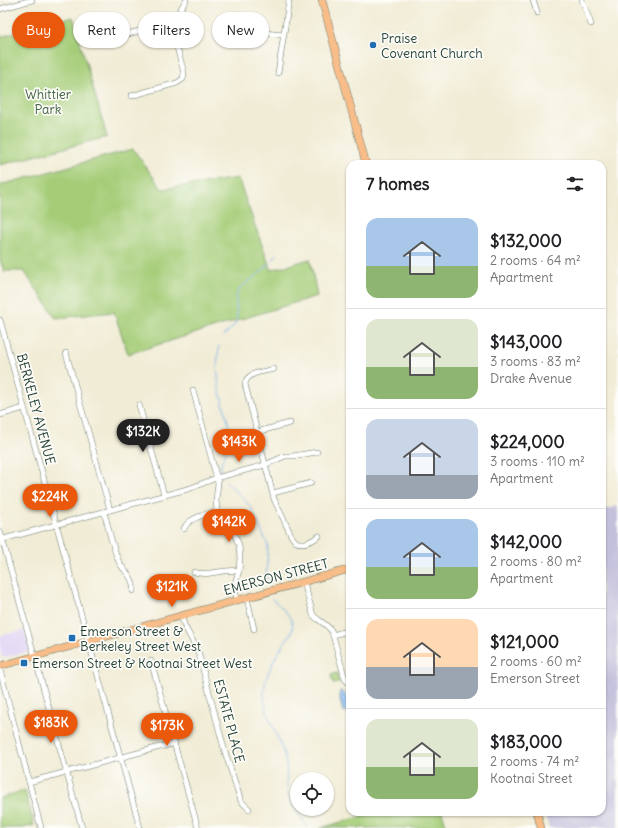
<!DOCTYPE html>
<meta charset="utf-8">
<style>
:root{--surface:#fff;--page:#f2f2f2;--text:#202124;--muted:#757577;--line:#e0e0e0;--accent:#ea580c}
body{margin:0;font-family:Delius,sans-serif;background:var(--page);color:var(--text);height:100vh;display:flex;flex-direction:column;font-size:15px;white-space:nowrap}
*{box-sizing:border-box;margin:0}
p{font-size:13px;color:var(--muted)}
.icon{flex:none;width:22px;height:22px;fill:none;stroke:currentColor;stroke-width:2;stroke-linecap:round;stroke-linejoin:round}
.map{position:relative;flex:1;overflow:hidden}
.sheet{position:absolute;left:346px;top:160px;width:260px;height:656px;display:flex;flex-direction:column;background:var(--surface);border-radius:12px;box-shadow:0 1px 3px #0004}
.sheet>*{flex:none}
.banner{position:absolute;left:12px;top:12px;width:274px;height:36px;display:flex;gap:8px}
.controls{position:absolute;left:290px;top:772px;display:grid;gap:8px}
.controls a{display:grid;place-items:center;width:44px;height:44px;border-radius:50%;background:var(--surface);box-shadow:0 1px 3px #0004;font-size:20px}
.price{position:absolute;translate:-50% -34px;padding:0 9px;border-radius:14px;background:var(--accent);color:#fff;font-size:13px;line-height:26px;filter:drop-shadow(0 1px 2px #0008)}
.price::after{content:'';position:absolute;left:50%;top:24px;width:12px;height:9px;margin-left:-6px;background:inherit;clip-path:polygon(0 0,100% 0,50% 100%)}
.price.active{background:#222;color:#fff}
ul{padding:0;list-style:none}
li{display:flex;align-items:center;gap:12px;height:100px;padding:0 20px}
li+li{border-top:1px solid var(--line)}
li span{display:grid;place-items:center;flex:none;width:112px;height:80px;border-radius:12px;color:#555}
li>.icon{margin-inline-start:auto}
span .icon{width:48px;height:48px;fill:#fffc;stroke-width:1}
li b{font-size:17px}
h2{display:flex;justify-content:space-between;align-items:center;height:48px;padding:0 20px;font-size:17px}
.tag{padding:0 14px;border-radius:18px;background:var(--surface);box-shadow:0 1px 3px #0004;font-size:14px;line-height:36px}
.tag.active{background:var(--accent);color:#fff}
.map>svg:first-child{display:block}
.built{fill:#dfd4f5}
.industrial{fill:#c3c0db}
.green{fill:#a5cd78;stroke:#628556}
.water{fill:#7fb3ed;stroke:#4f7890}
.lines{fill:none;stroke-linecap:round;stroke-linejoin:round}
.stream{stroke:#7fb3ed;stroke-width:1}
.minor-casing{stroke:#687a6c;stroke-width:6}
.major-casing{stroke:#687a6c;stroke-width:8}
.minor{stroke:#fff;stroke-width:5}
.major{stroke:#f8bd89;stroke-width:7}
.poi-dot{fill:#1f6fb2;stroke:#fdfcf7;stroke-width:1.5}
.labels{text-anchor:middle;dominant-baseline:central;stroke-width:3.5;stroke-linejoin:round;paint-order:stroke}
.poi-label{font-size:13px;fill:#1f3d34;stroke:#fdfcf7;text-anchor:start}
.park-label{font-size:13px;fill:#406145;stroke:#fdfcf7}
.street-label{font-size:13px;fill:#1f3d34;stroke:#fdfcf7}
</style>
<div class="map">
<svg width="618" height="828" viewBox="0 0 618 828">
<rect width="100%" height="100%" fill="#fdfcf7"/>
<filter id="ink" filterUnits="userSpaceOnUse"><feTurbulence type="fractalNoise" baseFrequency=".025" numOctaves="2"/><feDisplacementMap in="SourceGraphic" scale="8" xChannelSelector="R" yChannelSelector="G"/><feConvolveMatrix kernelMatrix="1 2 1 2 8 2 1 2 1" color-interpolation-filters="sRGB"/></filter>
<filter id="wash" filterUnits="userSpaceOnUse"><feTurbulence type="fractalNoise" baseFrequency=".012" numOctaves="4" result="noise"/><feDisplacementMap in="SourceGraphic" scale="16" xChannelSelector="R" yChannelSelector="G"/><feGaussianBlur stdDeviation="0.9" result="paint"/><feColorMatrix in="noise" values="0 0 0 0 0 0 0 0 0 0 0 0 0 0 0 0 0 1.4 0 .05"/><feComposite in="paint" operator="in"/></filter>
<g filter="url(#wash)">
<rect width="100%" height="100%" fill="#f1ecd5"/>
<polygon class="built" points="24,630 30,651 2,658 0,651 0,636"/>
<polygon class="industrial" points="618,506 618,828 549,828 545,812 602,812 602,510"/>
<g class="green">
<polygon points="73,17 107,137 0,165 0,37"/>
<polygon points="133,149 162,189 238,178 271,270 310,259 317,296 128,354 114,312 56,318 24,271 4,271 0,260 0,185"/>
<polygon points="337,673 339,683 333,684 331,675"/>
<polygon points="25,790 34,825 23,828 0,828 0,798"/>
<polygon points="378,812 442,812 447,828 320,828"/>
</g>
<path class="water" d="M340,691h1c7,5 12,13 7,21l-5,-1 -3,-10z"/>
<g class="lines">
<g class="stream">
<polyline points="223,336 232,328 237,321 236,296 240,288 262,271 274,259 277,254"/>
<path d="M219,346l-2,21 2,21 12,45c0,14 -12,24 -10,38"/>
<polyline points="226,481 251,507 268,546 266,582"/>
<path d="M272,599c7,6 24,19 20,31 -1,5 -5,9 -8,13 -9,15 -20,33 -20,51 1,24 14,39 20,61 5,14 0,30 5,42 3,12 13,20 19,31"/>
</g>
</g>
</g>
<g filter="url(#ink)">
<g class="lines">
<defs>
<g id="minor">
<polyline points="533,0 537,13"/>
<polyline points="582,0 591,24"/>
<polyline points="0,9 32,0"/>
<polyline points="117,37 173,22"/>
<path d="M244,40c10,-11 26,-6 39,-5"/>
<polyline points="278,73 289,0"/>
<polyline points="131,96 177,83 183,79 184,73 172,29 173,22 186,0"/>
<polyline points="0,320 140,828"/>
<polyline points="66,353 110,510"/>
<path d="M274,369c-11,3 -27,3 -29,15l29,115 18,38 4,5c9,3 16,-1 23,-6"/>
<polyline points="193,390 218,483 216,500 217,511 231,526 239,545 240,558 239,571 234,586 237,600"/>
<polyline points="139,405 164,495"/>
<polyline points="0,415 24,408"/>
<polyline points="257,432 290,423"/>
<polyline points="273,493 311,483"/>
<path d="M104,512c5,17 8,36 16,52 6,9 15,15 13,27"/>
<path d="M184,529c3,-11 23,-15 33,-18"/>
<polyline points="0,531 82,828"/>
<polyline points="0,540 191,488 216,478 265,465 285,456 293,456 317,452"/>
<path d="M194,572c15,5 29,-4 45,-1"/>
<path d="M304,582l9,33c6,7 14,8 19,17l13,47 5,5"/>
<polyline points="247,598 254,629"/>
<polyline points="181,616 185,627 198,651 225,752 241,801 249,809"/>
<polyline points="333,635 350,630"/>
<polyline points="151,661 198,828"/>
<polyline points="0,670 41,828"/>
<polyline points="29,782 175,743"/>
</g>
<g id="major">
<polyline points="322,0 366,164"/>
<polyline points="0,666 350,569"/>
<polyline points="537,812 541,828"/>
</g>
</defs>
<use href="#minor" class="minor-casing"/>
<use href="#major" class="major-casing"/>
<use href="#minor" class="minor"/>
<use href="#major" class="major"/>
</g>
</g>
<g class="poi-dot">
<circle cx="373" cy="45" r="4"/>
<rect x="68" y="634" width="8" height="8" rx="2"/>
<rect x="20" y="659" width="8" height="8" rx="2"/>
</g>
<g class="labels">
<g class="poi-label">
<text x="381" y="38">Praise<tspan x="381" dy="15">Covenant Church</tspan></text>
<text x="80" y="631">Emerson Street &amp;<tspan x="80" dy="15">Berkeley Street West</tspan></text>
<text x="32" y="663">Emerson Street &amp; Kootnai Street West</text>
</g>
<g class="park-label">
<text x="48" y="94">Whittier<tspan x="48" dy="15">Park</tspan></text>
</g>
<g class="street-label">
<text transform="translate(36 409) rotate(75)">BERKELEY AVENUE</text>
<text transform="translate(276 577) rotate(-15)">EMERSON STREET</text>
<text transform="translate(229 721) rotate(75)">ESTATE PLACE</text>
</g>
</g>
</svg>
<div class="controls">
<a><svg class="icon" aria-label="locate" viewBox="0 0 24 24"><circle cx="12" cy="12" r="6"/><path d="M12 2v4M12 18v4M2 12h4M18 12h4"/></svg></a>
</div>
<b class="price active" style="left:143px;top:453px">$132K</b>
<b class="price" style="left:239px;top:463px">$143K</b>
<b class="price" style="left:50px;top:518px">$224K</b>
<b class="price" style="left:229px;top:543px">$142K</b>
<b class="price" style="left:172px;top:608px">$121K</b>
<b class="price" style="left:51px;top:744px">$183K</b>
<b class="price" style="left:167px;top:747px">$173K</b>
<div class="banner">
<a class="tag active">Buy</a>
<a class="tag">Rent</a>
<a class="tag">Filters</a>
<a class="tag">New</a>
</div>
<section class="sheet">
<h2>7 homes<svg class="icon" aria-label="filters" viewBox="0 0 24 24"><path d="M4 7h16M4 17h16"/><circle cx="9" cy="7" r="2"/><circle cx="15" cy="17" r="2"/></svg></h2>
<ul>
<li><span style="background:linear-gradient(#a9c7e8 60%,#8fb573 0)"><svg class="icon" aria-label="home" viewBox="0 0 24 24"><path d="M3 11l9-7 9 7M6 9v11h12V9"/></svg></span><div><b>$132,000</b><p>2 rooms · 64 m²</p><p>Apartment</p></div></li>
<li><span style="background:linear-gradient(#dfe7d0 60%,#8fb573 0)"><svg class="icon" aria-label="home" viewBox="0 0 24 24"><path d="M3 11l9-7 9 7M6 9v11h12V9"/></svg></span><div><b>$143,000</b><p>3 rooms · 83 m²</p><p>Drake Avenue</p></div></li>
<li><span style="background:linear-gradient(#c9d6e8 70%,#9aa5b1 0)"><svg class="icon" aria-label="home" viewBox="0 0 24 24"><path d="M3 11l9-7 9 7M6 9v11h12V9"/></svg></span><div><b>$224,000</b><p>3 rooms · 110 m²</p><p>Apartment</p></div></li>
<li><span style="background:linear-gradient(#a9c7e8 60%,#8fb573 0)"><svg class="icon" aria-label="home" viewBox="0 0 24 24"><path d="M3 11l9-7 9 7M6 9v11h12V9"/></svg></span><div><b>$142,000</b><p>2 rooms · 80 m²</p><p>Apartment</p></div></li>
<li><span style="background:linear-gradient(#ffd9b3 60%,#9aa5b1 0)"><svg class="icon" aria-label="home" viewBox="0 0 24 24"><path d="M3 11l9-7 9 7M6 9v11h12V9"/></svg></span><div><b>$121,000</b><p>2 rooms · 60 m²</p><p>Emerson Street</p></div></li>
<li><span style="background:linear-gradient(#dfe7d0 60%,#8fb573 0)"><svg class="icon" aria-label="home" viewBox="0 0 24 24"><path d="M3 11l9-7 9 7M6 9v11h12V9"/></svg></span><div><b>$183,000</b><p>2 rooms · 74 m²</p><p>Kootnai Street</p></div></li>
</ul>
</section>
</div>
